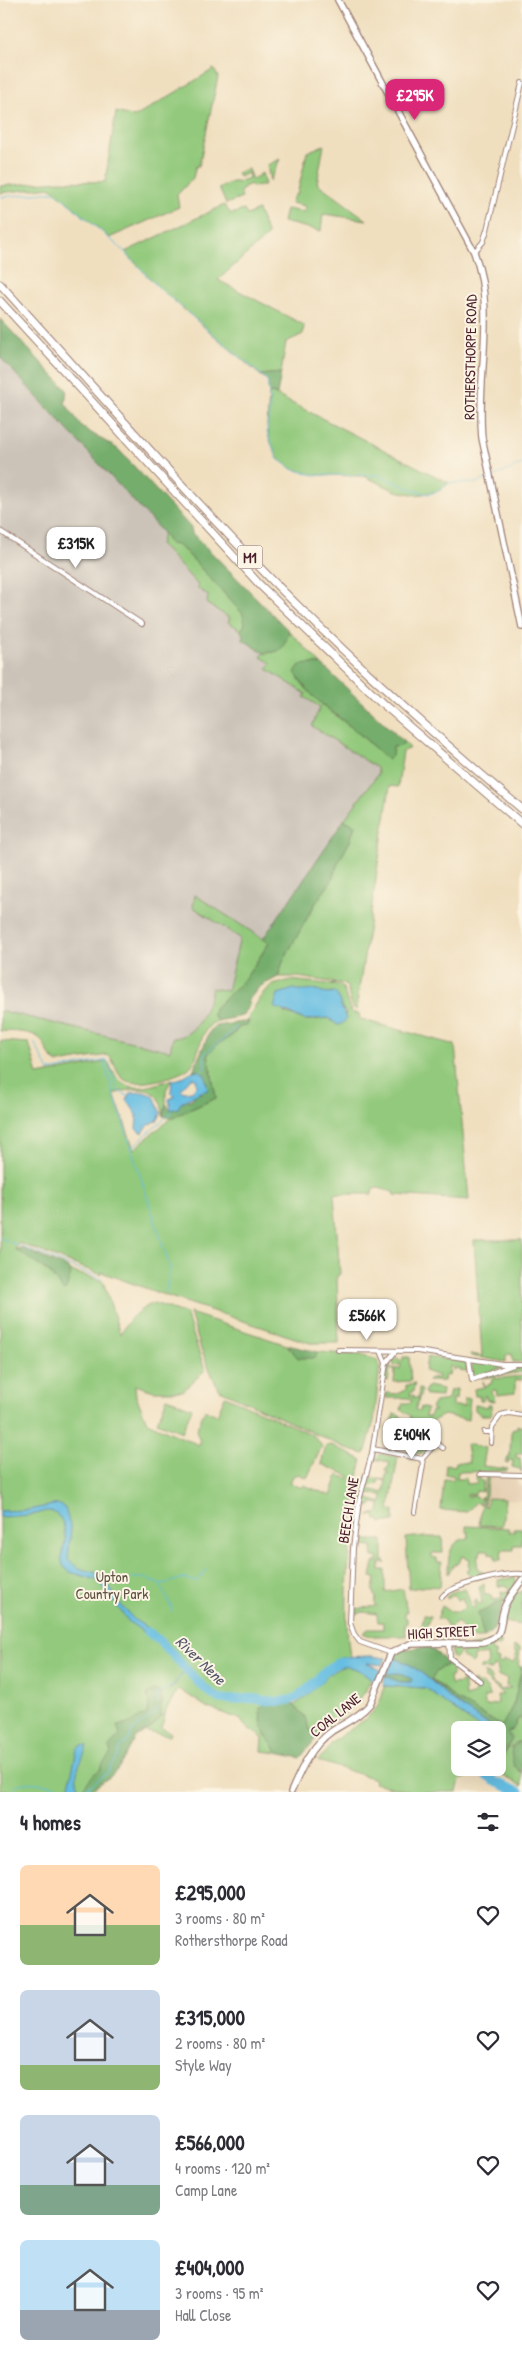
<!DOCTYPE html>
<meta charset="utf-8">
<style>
:root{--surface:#fff;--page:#f2f2f3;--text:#2b2b33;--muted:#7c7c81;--accent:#db2777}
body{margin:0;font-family:"Patrick Hand",sans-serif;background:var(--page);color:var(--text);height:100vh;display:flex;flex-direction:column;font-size:19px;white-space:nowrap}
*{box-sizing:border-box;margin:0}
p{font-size:16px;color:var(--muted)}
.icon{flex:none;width:28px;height:28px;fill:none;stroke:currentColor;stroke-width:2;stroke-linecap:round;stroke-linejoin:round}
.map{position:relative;height:1792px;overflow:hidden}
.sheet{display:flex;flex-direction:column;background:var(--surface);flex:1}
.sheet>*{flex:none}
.buttons{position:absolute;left:451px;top:1721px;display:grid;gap:10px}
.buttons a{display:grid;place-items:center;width:55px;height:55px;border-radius:8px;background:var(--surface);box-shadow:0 5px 20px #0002;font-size:25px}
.price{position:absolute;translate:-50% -42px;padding:0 11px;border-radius:10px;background:#fff;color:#222;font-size:16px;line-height:32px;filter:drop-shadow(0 1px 2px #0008)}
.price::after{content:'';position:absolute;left:50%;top:30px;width:15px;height:11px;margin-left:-8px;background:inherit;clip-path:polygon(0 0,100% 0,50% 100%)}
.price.selected{background:var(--accent);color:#fff}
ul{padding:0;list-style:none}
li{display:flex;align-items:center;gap:15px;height:125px;padding:0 20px}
li span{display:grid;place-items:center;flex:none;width:140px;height:100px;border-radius:8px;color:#555}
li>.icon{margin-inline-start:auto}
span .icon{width:60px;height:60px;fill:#fffc;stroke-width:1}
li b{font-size:21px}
h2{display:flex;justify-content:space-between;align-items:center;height:60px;padding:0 20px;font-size:21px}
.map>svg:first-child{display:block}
.built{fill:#e6d0b4}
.industrial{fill:#cbc2b8}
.green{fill:#92c97c;stroke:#6e7454;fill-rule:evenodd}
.forest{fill:#75ad6c;stroke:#60664c}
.water{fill:#65bde2;stroke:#586e86;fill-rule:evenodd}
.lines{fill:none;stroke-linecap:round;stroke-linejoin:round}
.stream{stroke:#65bde2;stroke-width:1}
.river{stroke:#65bde2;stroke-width:9}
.street-casing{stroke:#9d7f75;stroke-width:6}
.secondary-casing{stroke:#9d7f75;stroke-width:8}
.highway-casing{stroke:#9d7f75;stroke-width:9}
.street{stroke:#fff;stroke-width:4}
.secondary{stroke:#fff;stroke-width:5.5}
.highway{stroke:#fff;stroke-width:7}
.labels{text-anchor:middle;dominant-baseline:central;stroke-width:4;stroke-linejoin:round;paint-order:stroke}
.shield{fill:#fcf5e5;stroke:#7f5f63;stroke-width:1}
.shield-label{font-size:14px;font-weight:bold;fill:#4a1f2b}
.street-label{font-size:15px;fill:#4a1f2b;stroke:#fcf5e5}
.park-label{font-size:15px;fill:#605243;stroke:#fcf5e5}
.water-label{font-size:16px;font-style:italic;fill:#53566b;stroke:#fcf5e5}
</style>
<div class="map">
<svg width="522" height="1792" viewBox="0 0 522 1792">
<rect width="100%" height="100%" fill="#fcf5e5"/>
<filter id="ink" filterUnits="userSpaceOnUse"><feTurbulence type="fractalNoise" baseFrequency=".02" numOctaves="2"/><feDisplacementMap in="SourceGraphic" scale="10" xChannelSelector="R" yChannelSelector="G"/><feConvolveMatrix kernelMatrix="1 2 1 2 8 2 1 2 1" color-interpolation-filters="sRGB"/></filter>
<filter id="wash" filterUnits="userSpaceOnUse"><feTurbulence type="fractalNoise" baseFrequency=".0096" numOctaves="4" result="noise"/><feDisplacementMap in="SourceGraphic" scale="20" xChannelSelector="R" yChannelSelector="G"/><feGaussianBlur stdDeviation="1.12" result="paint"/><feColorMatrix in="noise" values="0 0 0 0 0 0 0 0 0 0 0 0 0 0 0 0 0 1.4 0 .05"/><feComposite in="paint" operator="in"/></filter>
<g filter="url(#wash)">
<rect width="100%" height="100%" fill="#f0dfbf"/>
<polygon class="built" points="498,1474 517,1477 517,1485 522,1485 522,1500 505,1499 502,1526 479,1525 486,1477"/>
<polygon class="industrial" points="0,357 163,533 160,544 197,584 198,589 208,595 207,604 230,618 228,622 241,630 243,636 242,639 264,653 262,657 271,663 268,669 306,694 304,697 320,708 312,726 377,768 378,774 181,1060 0,1022"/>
<g class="green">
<polygon points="214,69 218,77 199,166 196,166 193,178 177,195 179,207 109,238 50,187 0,193 0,186 59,181 105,182 116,112 135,117"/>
<polygon points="324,145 317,183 367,220 323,214 321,231 283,222 286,209 304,212 305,206 291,203 294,195 297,195 307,152"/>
<polygon points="280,159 270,181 267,165"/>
<polygon points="248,169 252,180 262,173 265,185 252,187 251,184 244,187 244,189 240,191 242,198 226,204 219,188 232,182 239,182 249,178 248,173 239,177 237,173"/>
<polygon points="224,205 231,214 244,210 247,215 258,210 268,235 218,280 304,325 303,334 286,342 281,373 260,375 158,287 125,252"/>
<polygon points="272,393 449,483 439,491 417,495 396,491 364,476 315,475 292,469 278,459 269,438 267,426 269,394"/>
<polygon points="163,533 170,544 177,545 186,552 243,614 245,624 241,630 228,622 230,618 207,604 208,595 198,589 197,584 160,544"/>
<path d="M289,631l32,33h-12l13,41 35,27 31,28 5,-13 8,-1 3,-4 6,6 -7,3 -5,36 -8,-1 -34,224 -4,-2 -5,-21 -3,-3 -46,-7h-20l5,-16 32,-57 17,-24 6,-17 12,-22 5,-16 -11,-5 34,-46 -1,-6 -65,-42 8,-19 -16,-10 2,-3 -39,-25 4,-6 -10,-6 3,-4c20,-1 19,-5 25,-22z"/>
<path d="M195,895l74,48 -24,36 -31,30 -1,6 5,6c-19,5 -16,31 -27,45 -8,10 -54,22 -66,14 -10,-6 -9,-18 -17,-25l-50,8c-10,-6 -10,-12 -16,-22 -7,-11 -30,-9 -42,-10v-20h2l168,40 3,-13c25,-1 34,-31 39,-50l15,3 13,-53 -47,-31z"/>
<path d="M290,980l48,5 5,3 8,24 9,2 -1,5 96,26 14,155 -74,-5 -1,-3 -16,-4 -5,1 -1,5h-38l6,80 -3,2 2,67h-29l-143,-47 -66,-24 1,3 -83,-32 -4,5 35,25 13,18 3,-1 4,-19 33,10 17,53c9,-15 17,-24 34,-31l32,11 19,56 -22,21h-29l-19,-6 1,11 11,26 52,23 1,-4 -4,-11 9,-20 12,5 8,-19 88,39 9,11 -15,32 -9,-4 -5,2 -3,7 12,5 2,-3 27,11 7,-21 11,4 1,-3 -29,-12 5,-18 6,-1 30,15c-7,25 -9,52 -11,79 -4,39 -7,79 -1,118l-13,2 -40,38 -10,4 -35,-3 -31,1 -8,-3 -27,-26 -17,19 3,-1 9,-13 5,-2c9,10 23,26 36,28 16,2 31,-2 47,2l-5,2 -4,8 5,23 7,5 5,12 -15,-2 1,-13 -18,-12 -5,-7 -32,-11 -29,-19 -12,19 -5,18v2l9,5 -1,3 -28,-5 9,-4 10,-10 -1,-25 -2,18 -27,25 -49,56h-82v-750l29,2 9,32 67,-13 4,1c12,33 36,26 63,16l-6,11v14l-3,12c-1,-31 -25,-30 -49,-22l20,55 37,-31 45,-20 -8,-44 10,-10 15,-9 5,-7 10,-4 1,-8 14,-23 10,-8zM316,990l6,3 12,-1c5,7 6,15 12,21l-8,12c-19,-14 -14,-3 -30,-5 -8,-1 -17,-5 -24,-7l-6,-19z"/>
<polygon points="474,1240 522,1240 522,1362 513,1362 512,1354 506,1355 506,1362 471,1356 470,1354 482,1356"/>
<polygon points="190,1313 287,1345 289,1349 314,1358 318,1352 361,1355 378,1360 380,1366 374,1421 365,1454 350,1450 218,1389 201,1349"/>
<polygon points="403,1357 409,1357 411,1381 394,1382 395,1370 390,1369 388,1381 384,1379 390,1361 390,1368 400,1369 401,1364 394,1366 393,1360 398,1358 398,1360 403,1361"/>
<polygon points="427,1357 466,1362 467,1371 459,1370 459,1367 453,1370 453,1367 450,1366 449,1376 445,1375 444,1381 428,1381 429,1378 437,1379 438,1376 425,1371"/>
<polygon points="475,1361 505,1366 506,1366 479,1376 474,1376 471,1363"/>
<polygon points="522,1366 522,1372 481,1378 513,1367"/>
<polygon points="522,1376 522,1380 515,1380 515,1393 497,1395 496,1390 493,1390 491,1393 494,1395 495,1401 486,1400 486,1396 484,1396 483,1400 480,1400 480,1396 475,1396 474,1389 484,1387 483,1381 485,1386 492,1383 491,1379"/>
<path d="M413,1383h2l-2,9h-2l-1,3 4,1v2h4l1,-9 3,1 -7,20 5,1 1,-4 6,2 -2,7 4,1 2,-6h4l-4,-3 4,-6 13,-2 2,-10 7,-1 -1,10h-3v7h11v-7l6,-1 -2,22 -24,-5 -31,16 -10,-1 3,-6 6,-2c-4,-13 -1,-4 -11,-12l2,-7h7l2,-3 -4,-2h-22v-5l12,1 8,-4v-5h6z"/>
<polygon points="428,1386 442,1389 441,1397 427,1396 424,1392"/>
<polygon points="167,1398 192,1408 182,1432 157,1422"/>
<polygon points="488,1404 491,1404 491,1415 481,1415 475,1410 475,1405 488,1407"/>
<polygon points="394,1413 401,1416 400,1430 386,1427 392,1426"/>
<polygon points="517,1425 521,1427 522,1425 522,1454 516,1454 516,1457 520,1458 522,1473 520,1469 512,1467 513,1460 509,1460 508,1464 505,1463 510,1454 511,1433 512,1430 517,1428"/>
<polygon points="429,1437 430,1443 421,1454 415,1453 422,1447 421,1439"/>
<polygon points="466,1444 486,1448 483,1466 508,1469 507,1471 458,1472 457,1479 462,1479 465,1476 466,1484 477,1483 476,1477 480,1477 480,1480 483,1481 482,1492 476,1491 475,1495 467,1494 467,1496 475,1496 478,1499 482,1496 480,1505 476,1502 467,1512 441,1510 444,1479 453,1480 454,1476 445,1474 446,1464 455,1466 456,1462 469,1463"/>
<polygon points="380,1454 398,1457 389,1510 394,1510 394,1521 381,1523 380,1520 376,1520 375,1515 369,1516 379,1512 380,1504 372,1503 371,1506 364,1506 360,1504 362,1497 382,1503 383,1495 363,1494 365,1488 384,1493 386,1481 379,1479 378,1483 370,1486 364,1484 366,1477 385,1480 387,1473 389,1473 384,1470 389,1467 389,1462 375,1459"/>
<polygon points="489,1476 484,1505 486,1507 488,1498 505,1499 502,1526 479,1525 486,1477"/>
<path d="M466,1526l43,2v4h5v-3h8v16h-8v5h-12l-1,10h-6v-5l-6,-1v-4h-8l-1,5h-2l-1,13 7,5 1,4 -10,3 -9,-9 4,-3 -2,-3 2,-6 -8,-3 -3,7 -6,2 -5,9c0,-18 1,-34 21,-36l-1,-7h-2z"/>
<polygon points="414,1537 442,1537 443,1553 432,1553 432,1557 437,1558 437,1562 442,1562 440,1587 427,1586 409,1589 406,1538"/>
<polygon points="364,1540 383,1540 383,1561 386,1563 380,1563 380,1570 385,1570 385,1592 403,1589 407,1612 405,1612 405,1618 407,1618 407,1623 405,1624 406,1636 370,1636 363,1633 368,1629 383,1629 383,1622 378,1622 377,1614 364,1612 355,1614 356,1609 377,1606 375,1604 376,1598 373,1590 375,1578 371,1577 374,1562 378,1562 378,1557 373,1557 372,1547 364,1546"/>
<polygon points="515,1577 516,1583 505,1600 490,1607 487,1611 479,1613 484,1638 466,1638 468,1636 458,1622 449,1628 442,1618 437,1619 442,1606 452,1612 460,1612 466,1606 463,1602 463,1598 457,1600 454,1595 447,1599 447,1596 452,1592 465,1588 472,1608 475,1607 473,1601 477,1600 478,1604 482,1603 479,1586 484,1584 484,1595 491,1595 492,1600 502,1599 501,1592 509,1591 508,1586 503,1585 498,1587 498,1580"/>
<path d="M522,1591v34l-18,-3c2,-12 4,-27 18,-31z"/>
<polygon points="424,1615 431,1616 425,1628 415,1636 410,1636 422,1625"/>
<polygon points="501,1641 501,1645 491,1648 492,1652 495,1652 495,1659 499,1659 498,1663 502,1664 503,1661 514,1663 516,1655 513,1646 520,1648 518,1666 522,1667 514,1703 502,1727 457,1700 431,1678 440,1668 449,1664 452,1666 452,1676 449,1676 450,1684 462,1683 462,1676 466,1679 464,1685 465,1697 475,1694 474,1687 472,1687 474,1681 479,1685 481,1683 488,1689 490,1696 484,1697 485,1705 488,1706 498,1703 497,1695 502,1695 501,1692 484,1678 486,1675 483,1672 489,1674 493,1685 499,1687 500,1690 511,1688 506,1686 507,1678 498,1676 496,1666 492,1668 492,1670 479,1669 481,1667 488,1666 487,1654 474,1656 474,1662 472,1664 460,1655 469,1647"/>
<polygon points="456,1646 465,1647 454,1659 452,1657 451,1650"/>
<path d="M347,1666l16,5 8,8 -6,13 -15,18 -28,21 -12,-1 -6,-14 -10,-11c21,-11 33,-37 53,-39z"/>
<path d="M384,1686l42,2 28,22 29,20h-23v38h14l-3,8 -11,4 -3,12h-46l-37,-9 1,-4 -57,-18c5,-6 10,-13 15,-19 20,-17 49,-26 51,-56z"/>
<polygon points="522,1718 522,1741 515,1743 511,1748 519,1771 522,1772 522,1786 499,1774 500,1762 509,1746 507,1734 513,1728 518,1719"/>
</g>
<g class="forest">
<path d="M0,319l67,71 -2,13 18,25 35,21 73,79 1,5 97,98c-6,17 -5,21 -25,22l-22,-14 1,-3 -2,-6 4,-6 -2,-10 -57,-62 -9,-7 -7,-1 -7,-11 -163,-176z"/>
<polygon points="281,373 277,395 272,393 269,394 267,380 260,375"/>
<path d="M309,664h12l83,78 -3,4 -8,1 -1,9 -4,4c-11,-10 -21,-20 -32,-29 -21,-18 -48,-33 -61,-59l5,-7z"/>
<polygon points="344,820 355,825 350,841 338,863 332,880 315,904 283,961 278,977 259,987 247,1002 250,1004 242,1016 218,1021 213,1015 214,1009 245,979 269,943 263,939"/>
<polygon points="248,1021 248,1024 238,1028 233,1035 218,1044 208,1054 216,1098 171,1118 163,1116 166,1104 171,1110 178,1108 181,1103 192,1099 196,1094 202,1093 205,1083 199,1071 193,1071 211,1029 216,1026"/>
<polygon points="21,1248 68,1268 71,1274 66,1290 63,1291 50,1273 15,1249"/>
<polygon points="287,1345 318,1352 315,1358 298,1358"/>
<path d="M505,1600l-11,29 -10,9 -6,-25c11,-3 16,-10 27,-13z"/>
<path d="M429,1646l20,18 -9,4 -9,11 26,21 45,26 12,-23 8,-36v51l-4,1 -5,10 -6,4 5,6 -12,23 -1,12 -9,5 -7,-5 -3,-6h18v-38h-4l1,-2c-13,-8 -28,-16 -40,-26 -16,-13 -42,-42 -64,-44l11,-8z"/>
<polygon points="399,1673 412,1679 411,1682 400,1682 382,1674"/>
<polygon points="151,1692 160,1692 163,1702 160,1708 161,1717 151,1728 136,1737 118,1769 111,1776 88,1792 79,1792 94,1774 100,1770 101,1766 111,1753 109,1747 120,1735 117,1726 128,1724 148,1713 149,1704 147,1695"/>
<path d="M288,1702l6,3 9,9 7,16 12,1 -22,27 -23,-5c-3,-9 -7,-10 -11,-17 -4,-5 -6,-22 -6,-28l9,-5z"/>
<path d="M522,1741v31l-8,-6c-4,-12 -5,-21 8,-25z"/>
</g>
<g class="water">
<path d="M294,989c8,3 15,-1 23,1 6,2 10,4 17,2l3,3 9,24 -3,4 -5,2 -10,-7 -23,2 -31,-13 4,-13z"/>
<path d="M193,1071h6l6,4 3,15c-9,2 -18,8 -27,13l-3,5 -7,2 -2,-11 5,-2v-3l-3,-2 1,-12 7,-1zM191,1078l5,1 1,6 -5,6 -9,1 -2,-3z"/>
<polygon points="143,1092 154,1096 161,1113 158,1120 149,1125 142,1133 136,1129 137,1115 127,1100 131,1093"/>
<path d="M58,1504l7,4 6,21 -3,31 10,8 22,6 24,35 11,11 24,16 -4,4 -26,-18 -32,-42 -27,-8 -6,-5c-5,-9 -1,-16 1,-26 1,-12 -3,-30 -18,-30 -4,0 -8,3 -12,3 -11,2 -23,2 -35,3v-6l28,-1z"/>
<path d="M371,1656l15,2 -3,7 -16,-2 14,7 -4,13c-13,-10 -21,-18 -39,-16l-4,-6 8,-4z"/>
<path d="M391,1658c22,2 48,31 64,45 13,9 27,17 40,26l-12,1 -29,-20 -28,-22 -43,-2 2,-10 15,6h11l1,-3 -13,-6 -14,1 4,-6 -2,-2z"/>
<path d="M82,1745l5,1c-4,15 -16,26 -7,43l-5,2 -7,-1 9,-41z"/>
</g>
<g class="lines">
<g class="stream">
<polyline points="0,197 56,192 125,252 158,287 267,380 270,402 267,432 278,459 292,469 315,475 378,475 413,490 429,494 439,491 449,483 476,483 489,478"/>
<polyline points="493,477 522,464"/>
<polyline points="34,1042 49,1071 107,1060 118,1091 128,1096"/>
<polyline points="103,1061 131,1147"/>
<path d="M201,1073l4,-7 -1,-11c10,-11 23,-16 32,-28"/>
<polyline points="0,1238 102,1279"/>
<polyline points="166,1292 170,1267 131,1148 171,1113 171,1110"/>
<polyline points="130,1578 145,1578 161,1585 183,1578 196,1582 206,1570"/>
<path d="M161,1586c3,10 10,15 11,26"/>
<polyline points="157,1703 157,1695 160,1692 171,1687 186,1670"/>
<path d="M14,1787c10,-10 41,0 54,1"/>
<polyline points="80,1789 91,1785 107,1773 118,1756 120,1748 129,1740 132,1731 152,1716 158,1708"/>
<polyline points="87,1792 90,1786"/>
</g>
<g class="river">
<path d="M148,1632c21,13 54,62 73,67 11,3 23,-2 35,0 13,2 29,5 41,-2 16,-8 30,-35 49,-36"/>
<path d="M480,1768c7,13 26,18 40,24"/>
</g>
</g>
</g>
<g filter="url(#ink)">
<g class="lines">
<defs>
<g id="street">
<polyline points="474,252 483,242 487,230 522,83"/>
<polyline points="0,531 142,624"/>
<polyline points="338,1350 417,1351 502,1364 522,1364"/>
<polyline points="381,1351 386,1363"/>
<polyline points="469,1359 472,1380 513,1365"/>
<polyline points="484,1432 491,1432"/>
<polyline points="491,1443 492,1427 501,1415 509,1413 522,1415"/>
<polyline points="373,1449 422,1459"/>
<polyline points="480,1474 522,1475"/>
<polyline points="415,1512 423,1465 422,1459 436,1443 443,1448"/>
<path d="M442,1597c8,-12 65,-25 80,-23"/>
<polyline points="449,1642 450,1658 480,1681"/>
<polyline points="391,1653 360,1642 354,1634 350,1623 353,1548 359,1501 372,1453 386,1363 395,1352"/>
</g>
<g id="secondary">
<path d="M338,0l136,252c23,60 2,123 8,186l40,189"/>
<path d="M291,1792c10,-23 20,-46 41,-61 13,-8 28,-15 38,-27l21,-51 19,-9 73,-2c23,-6 15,-16 21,-34 4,-11 12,-19 18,-28"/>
</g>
<g id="highway">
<path d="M0,284c90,99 178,200 271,295 80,81 164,157 251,230"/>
<polyline points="0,301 260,585 383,704 522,824"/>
</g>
</defs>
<use href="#street" class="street-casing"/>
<use href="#secondary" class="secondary-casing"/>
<use href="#highway" class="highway-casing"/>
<use href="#street" class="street"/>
<use href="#secondary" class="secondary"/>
<use href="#highway" class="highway"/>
</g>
</g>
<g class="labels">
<rect class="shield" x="237.5" y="545.5" width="25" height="23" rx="4"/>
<g class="shield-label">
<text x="250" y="557">M1</text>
</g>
<g class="street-label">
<text transform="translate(470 357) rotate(-89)">ROTHERSTHORPE ROAD</text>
<text transform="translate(348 1510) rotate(-81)">BEECH LANE</text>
<text transform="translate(442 1632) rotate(-3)">HIGH STREET</text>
<text transform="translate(335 1715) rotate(-39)">COAL LANE</text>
</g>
<g class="park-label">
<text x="112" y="1576">Upton<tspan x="112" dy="17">Country Park</tspan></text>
</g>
<g class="water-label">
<text transform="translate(201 1660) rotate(44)">River Nene</text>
</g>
</g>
</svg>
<div class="buttons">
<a><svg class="icon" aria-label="layers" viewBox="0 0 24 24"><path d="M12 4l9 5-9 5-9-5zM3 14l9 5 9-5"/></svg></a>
</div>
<b class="price selected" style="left:415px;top:121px">£295K</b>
<b class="price" style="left:76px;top:569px">£315K</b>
<b class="price" style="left:367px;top:1341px">£566K</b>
<b class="price" style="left:412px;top:1460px">£404K</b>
</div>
<section class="sheet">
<h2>4 homes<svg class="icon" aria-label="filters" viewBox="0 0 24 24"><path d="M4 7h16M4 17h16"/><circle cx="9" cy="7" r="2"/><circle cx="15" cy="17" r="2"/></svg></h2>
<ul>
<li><span style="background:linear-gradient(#ffd9b3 60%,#8fb573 0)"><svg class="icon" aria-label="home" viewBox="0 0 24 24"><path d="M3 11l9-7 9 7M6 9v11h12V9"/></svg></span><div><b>£295,000</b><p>3 rooms · 80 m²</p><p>Rothersthorpe Road</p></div><svg class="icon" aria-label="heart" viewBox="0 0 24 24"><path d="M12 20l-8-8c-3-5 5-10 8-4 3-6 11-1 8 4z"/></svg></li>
<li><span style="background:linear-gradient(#c9d6e8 75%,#8fb573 0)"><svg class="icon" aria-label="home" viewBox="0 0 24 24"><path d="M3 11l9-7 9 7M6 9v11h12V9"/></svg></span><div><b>£315,000</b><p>2 rooms · 80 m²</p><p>Style Way</p></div><svg class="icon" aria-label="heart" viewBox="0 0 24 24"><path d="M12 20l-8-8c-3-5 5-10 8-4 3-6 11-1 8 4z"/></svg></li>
<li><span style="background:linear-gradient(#c9d6e8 70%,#7fa58c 0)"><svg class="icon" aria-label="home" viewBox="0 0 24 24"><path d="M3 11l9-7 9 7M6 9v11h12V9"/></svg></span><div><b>£566,000</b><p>4 rooms · 120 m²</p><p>Camp Lane</p></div><svg class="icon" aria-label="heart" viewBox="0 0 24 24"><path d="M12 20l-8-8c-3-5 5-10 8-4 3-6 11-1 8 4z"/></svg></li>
<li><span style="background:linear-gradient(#bfe0f5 70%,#9aa5b1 0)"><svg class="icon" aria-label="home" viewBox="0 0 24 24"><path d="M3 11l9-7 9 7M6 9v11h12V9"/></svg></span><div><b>£404,000</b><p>3 rooms · 95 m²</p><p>Hall Close</p></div><svg class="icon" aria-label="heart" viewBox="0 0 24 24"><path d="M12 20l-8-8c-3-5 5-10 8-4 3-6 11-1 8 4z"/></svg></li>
</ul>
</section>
